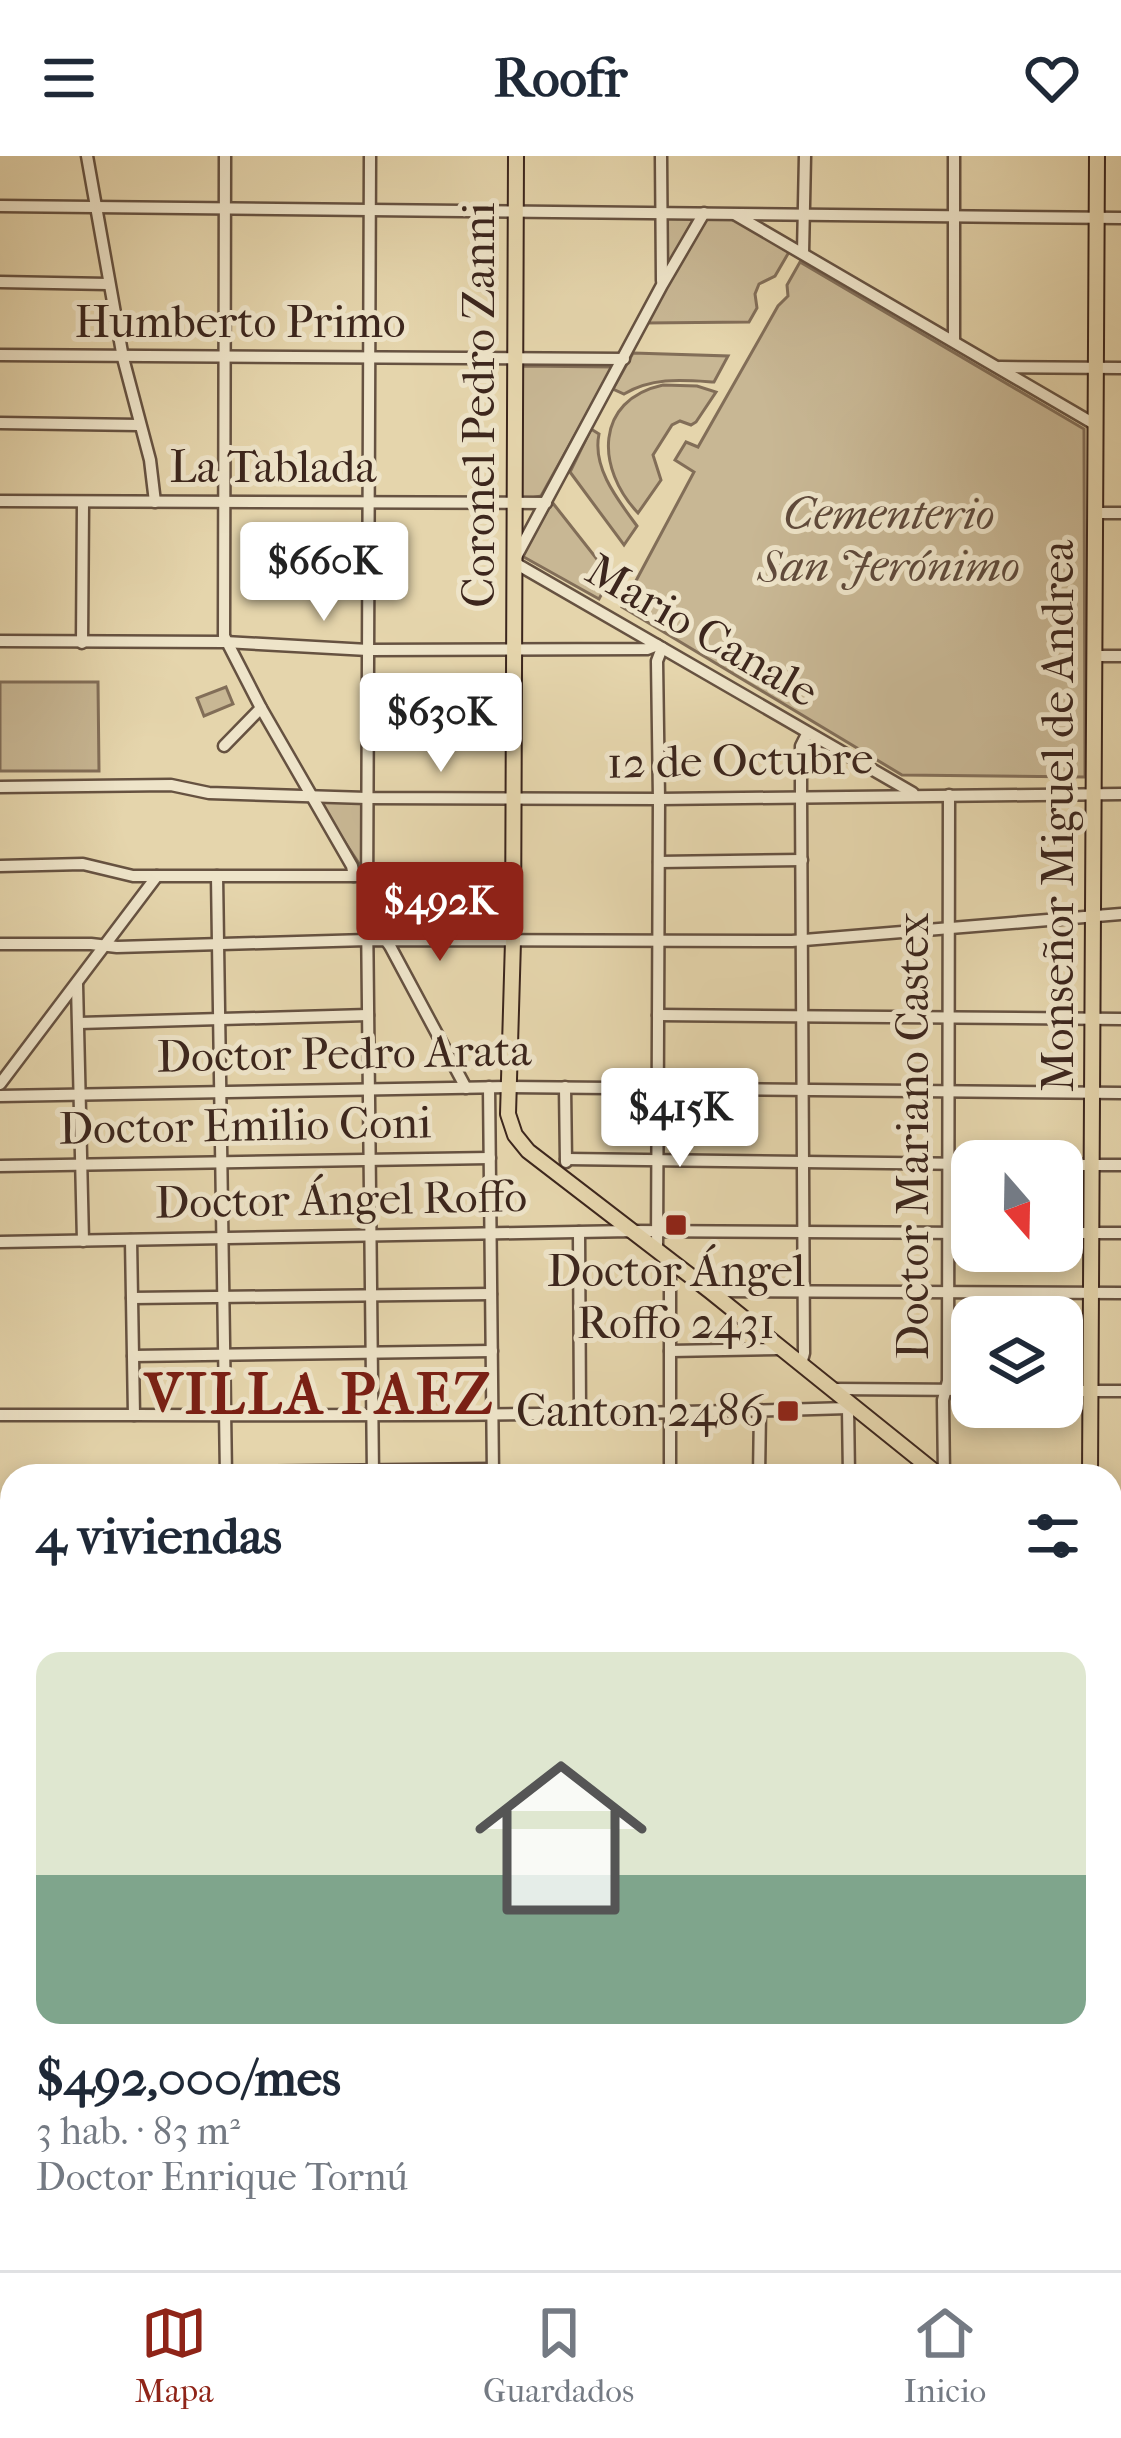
<!DOCTYPE html>
<html lang="es">
<meta charset="utf-8">
<style>
:root{--surface:#fff;--page:#f2f2f3;--text:#1f2937;--muted:#747a83;--line:#e0e1e3;--accent:#8f2418}
body{margin:0;font-family:"IM FELL French Canon",serif;background:var(--page);color:var(--text);height:100vh;display:flex;flex-direction:column;font-size:45px;white-space:nowrap}
*{box-sizing:border-box;margin:0}
p{font-size:39px;color:var(--muted)}
.icon{flex:none;width:66px;height:66px;fill:none;stroke:currentColor;stroke-width:2;stroke-linecap:round;stroke-linejoin:round}
.map{position:relative;flex:1;overflow:hidden}
.drawer{position:absolute;left:0px;top:1308px;width:1122px;height:807px;display:flex;flex-direction:column;background:var(--surface);border-radius:36px 36px 0 0;box-shadow:0 6px 18px #0003}
.drawer>*{flex:none}
.needle{width:78px;rotate:160deg}
.tools{position:absolute;left:951px;top:984px;display:grid;gap:24px}
.tools a{display:grid;place-items:center;width:132px;height:132px;border-radius:24px;background:var(--surface);box-shadow:0 6px 18px #0003;font-size:60px}
.price{position:absolute;translate:-50% -102px;padding:0 27px;border-radius:12px;background:#fff;color:#222;font-size:39px;line-height:78px;filter:drop-shadow(0 3px 6px #0008)}
.price::after{content:'';position:absolute;left:50%;top:72px;width:36px;height:27px;margin-left:-18px;background:inherit;clip-path:polygon(0 0,100% 0,50% 100%)}
.price.selected{background:var(--accent);color:#fff}
ul{padding:0;list-style:none}
li{display:grid;align-content:center;gap:24px;height:636px;padding:0 36px}
li+li{border-top:3px solid var(--line)}
li span{display:grid;place-items:center;height:372px;border-radius:24px;color:#555}
li>.icon{margin-inline-start:auto}
span .icon{width:216px;height:216px;fill:#fffc;stroke-width:1}
li b{font-size:51px}
h2{display:flex;justify-content:space-between;align-items:center;height:144px;padding:0 36px;font-size:51px}
header{display:flex;justify-content:space-between;align-items:center;height:156px;padding:0 36px;background:var(--surface);font-size:54px;font-weight:800}
.dock{display:flex;justify-content:space-around;align-items:center;height:168px;border-top:3px solid var(--line);background:var(--surface);font-size:33px;color:var(--muted)}
.dock a{display:grid;justify-items:center;gap:6px}
.dock .selected{color:var(--accent)}
.map>svg:first-child{display:block}
.green{fill:#c8b794;stroke:#826e58;stroke-width:3}
.lines{fill:none;stroke-linecap:round;stroke-linejoin:round}
.minor-casing{stroke:#665241;stroke-width:15}
.major-casing{stroke:#3c261d;stroke-width:18}
.minor{stroke:#eee4c9;stroke-width:10}
.major{stroke:#e5d5ac;stroke-width:14}
.poi-dot{fill:#8f2418;stroke:#eee4c9;stroke-width:4.5}
.labels{text-anchor:middle;dominant-baseline:central;stroke-width:10;stroke-linejoin:round;paint-order:stroke}
.street-label{font-size:45px;fill:#3c261d;stroke:#eee4c9}
.park-label{font-size:45px;font-style:italic;fill:#5f4a3b;stroke:#eee4c9}
.poi-label{font-size:45px;fill:#3c261d;stroke:#eee4c9}
.district-label{font-size:57px;font-weight:bold;letter-spacing:3px;fill:#7a1f14;stroke:#eee4c9}
</style>
<header><svg class="icon" aria-label="menu" viewBox="0 0 24 24"><path d="M4 6h16M4 12h16M4 18h16"/></svg>Roofr<svg class="icon" aria-label="heart" viewBox="0 0 24 24"><path d="M12 20l-8-8c-3-5 5-10 8-4 3-6 11-1 8 4z"/></svg></header>
<div class="map">
<svg width="1121" height="2114" viewBox="0 0 1121 2114">
<rect width="100%" height="100%" fill="#e5d5ac"/>
<filter id="stains"><feTurbulence type="fractalNoise" baseFrequency=".00167" numOctaves="4"/><feColorMatrix values="0 0 0 0 .2 0 0 0 0 .09 0 0 0 0 .02 0 0 0 .5 -.17"/></filter>
<radialGradient id="worn" r=".72"><stop offset=".6" stop-color="#630" stop-opacity="0"/><stop offset="1" stop-color="#630" stop-opacity=".3"/></radialGradient>
<g class="green">
<polygon points="706,60 731,60 789,96 775,120 759,128 755,138 757,152 749,166 646,167"/>
<polygon points="664,61 695,61 667,112"/>
<polygon points="800,106 1084,273 1085,621 902,619 622,451 694,316 675,304 686,286 698,291 778,150 788,140 787,129"/>
<path d="M633,197l95,3 -14,26c-32,-2 -61,-5 -90,12l-11,-5z"/>
<polygon points="521,210 613,211 541,340 521,344"/>
<path d="M663,229l34,1 19,6 -20,30 -5,3 -11,-4 -8,4 -19,30 8,25 -23,33c-42,-44 -44,-113 25,-128z"/>
<path d="M591,273l8,5c-7,34 19,66 38,92l-13,19 -54,-73z"/>
<polygon points="552,346 611,421 599,443 522,400"/>
<polygon points="0,526 98,526 99,615 0,615"/>
<polygon points="226,531 233,548 204,560 197,542"/>
<polygon points="317,644 364,644 364,715"/>
<polygon points="1121,1367 1121,1493 1110,1500 1110,1397"/>
<polygon points="0,1442 12,1442 12,1519 0,1509"/>
<polygon points="1121,1522 1121,1582 1110,1587 1110,1529"/>
<polygon points="0,1529 12,1539 12,1604 0,1592"/>
</g>
<g class="lines">
<defs>
<g id="minor">
<polyline points="87,0 123,202 150,304 155,346"/>
<polyline points="225,0 224,480 261,552 352,710 354,720"/>
<polyline points="370,0 367,756 373,1320"/>
<polyline points="661,0 662,125"/>
<polyline points="954,0 954,185"/>
<polyline points="0,50 1121,62"/>
<polyline points="736,59 1096,269"/>
<polyline points="803,97 805,0"/>
<polyline points="0,126 108,128"/>
<polyline points="0,199 624,203"/>
<polyline points="1000,211 1121,212"/>
<polyline points="0,267 139,269"/>
<polyline points="0,345 546,347"/>
<polyline points="1095,357 1121,357"/>
<polyline points="516,401 662,129 704,57"/>
<polyline points="515,407 913,637"/>
<polyline points="0,485 225,486 368,494 647,493 657,489"/>
<polyline points="82,487 83,347"/>
<polyline points="1095,500 1121,500"/>
<polyline points="224,590 261,552"/>
<polyline points="0,631 171,629 209,637 367,642 659,643 1121,638"/>
<polyline points="659,706 802,704"/>
<polyline points="0,710 83,708 133,720 357,720"/>
<polyline points="217,720 226,1320"/>
<polyline points="368,759 390,790 466,932"/>
<polyline points="0,788 91,788 117,791 367,784 792,785 1121,758"/>
<polyline points="77,828 83,1085"/>
<polyline points="658,859 1121,863"/>
<polyline points="79,867 368,859"/>
<polyline points="0,928 157,720"/>
<polyline points="489,931 493,1320"/>
<polyline points="565,931 566,1006"/>
<polyline points="0,940 508,931 1121,937"/>
<polyline points="566,1003 972,1008"/>
<polyline points="1062,1009 1121,1009"/>
<polyline points="0,1010 490,1002"/>
<polyline points="579,1076 580,1256"/>
<polyline points="1062,1077 1121,1077"/>
<polyline points="131,1084 134,1259"/>
<polyline points="0,1086 631,1075 972,1077"/>
<polyline points="657,1095 659,643 657,505 662,492"/>
<polyline points="670,1105 670,1320"/>
<polyline points="710,1135 1121,1137"/>
<polyline points="132,1142 491,1138"/>
<polyline points="670,1195 781,1193"/>
<polyline points="133,1200 492,1195"/>
<polyline points="801,1208 804,1197 801,640 801,590 807,578"/>
<polyline points="833,1233 972,1234"/>
<polyline points="1062,1235 1121,1235"/>
<polyline points="848,1252 849,1320"/>
<path d="M0,1259c283,0 566,2 848,-7l4,-4"/>
<polyline points="225,1316 492,1313"/>
<polyline points="759,1320 760,1255"/>
<polyline points="944,1320 943,1244 948,1225 949,639"/>
<polyline points="1110,1612 1121,1622"/>
<polyline points="1110,1730 1121,1730"/>
<polyline points="1110,1821 1121,1821"/>
<polyline points="0,1972 12,1961"/>
<polyline points="0,1986 12,1998"/>
<polyline points="108,2103 118,2114"/>
<polyline points="1076,2103 1077,2114"/>
<polyline points="11,2114 21,2103"/>
<polyline points="341,2114 341,2103"/>
<polyline points="505,2114 505,2103"/>
<polyline points="669,2114 669,2103"/>
<polyline points="754,2114 754,2103"/>
<polyline points="835,2114 836,2103"/>
<polyline points="1001,2114 1001,2103"/>
</g>
<g id="major">
<polyline points="516,0 513,785 508,958 515,979 528,995 710,1135 940,1320"/>
<polyline points="1090,1320 1097,0"/>
<polyline points="1110,1349 1121,1345"/>
<polyline points="1110,1397 1121,1367"/>
<polyline points="1110,1436 1121,1442"/>
<polyline points="1110,1453 1121,1459"/>
<polyline points="0,1529 12,1539"/>
<polyline points="1110,1587 1121,1582"/>
<polyline points="0,1636 12,1645"/>
<polyline points="0,1762 12,1774"/>
<polyline points="1110,1985 1121,1985"/>
<polyline points="0,2072 12,2082"/>
<polyline points="37,2103 50,2114"/>
<polyline points="175,2114 175,2103"/>
</g>
</defs>
<use href="#minor" class="minor-casing"/>
<use href="#major" class="major-casing"/>
<use href="#minor" class="minor"/>
<use href="#major" class="major"/>
</g>
<g class="poi-dot">
<rect x="664" y="1057" width="24" height="24" rx="6"/>
<rect x="776" y="1243" width="24" height="24" rx="6"/>
</g>
<g class="labels">
<g class="street-label">
<text x="240" y="166">Humberto Primo</text>
<text transform="translate(479 249) rotate(-90)">Coronel Pedro Zanni</text>
<text x="273" y="311">La Tablada</text>
<text transform="translate(702 475) rotate(30)">Mario Canale</text>
<text transform="translate(740 605) rotate(-1)">12 de Octubre</text>
<text transform="translate(1058 660) rotate(-90)">Monseñor Miguel de Andrea</text>
<text transform="translate(344 898) rotate(-1)">Doctor Pedro Arata</text>
<text transform="translate(245 970) rotate(-1)">Doctor Emilio Coni</text>
<text transform="translate(913 980) rotate(-90)">Doctor Mariano Castex</text>
<text transform="translate(341 1044) rotate(-1)">Doctor Ángel Roffo</text>
</g>
<g class="park-label">
<text x="889" y="358">Cementerio<tspan x="889" dy="52">San Jerónimo</tspan></text>
</g>
<g class="poi-label">
<text x="676" y="1115">Doctor Ángel<tspan x="676" dy="52">Roffo 2431</tspan></text>
<text x="764" y="1255" text-anchor="end">Canton 2486</text>
</g>
<g class="district-label">
<text x="320" y="1238">VILLA PAEZ</text>
</g>
</g>
<rect width="100%" height="100%" filter="url(#stains)"/>
<rect width="100%" height="100%" fill="url(#worn)"/>
</svg>
<div class="tools">
<a><svg class="needle" viewBox="-14 -14 28 28"><path d="M0-13l5 13h-10z" fill="#e53935"/><path d="M0 13l5-13h-10z" fill="#747a83"/></svg></a>
<a><svg class="icon" aria-label="layers" viewBox="0 0 24 24"><path d="M12 4l9 5-9 5-9-5zM3 14l9 5 9-5"/></svg></a>
</div>
<b class="price" style="left:324px;top:468px">$660K</b>
<b class="price" style="left:441px;top:619px">$630K</b>
<b class="price selected" style="left:440px;top:808px">$492K</b>
<b class="price" style="left:680px;top:1014px">$415K</b>
<section class="drawer">
<h2>4 viviendas<svg class="icon" aria-label="filters" viewBox="0 0 24 24"><path d="M4 7h16M4 17h16"/><circle cx="9" cy="7" r="2"/><circle cx="15" cy="17" r="2"/></svg></h2>
<ul>
<li><span style="background:linear-gradient(#dfe7d0 60%,#7fa58c 0)"><svg class="icon" aria-label="home" viewBox="0 0 24 24"><path d="M3 11l9-7 9 7M6 9v11h12V9"/></svg></span><div><b>$492,000/mes</b><p>3 hab. · 83 m²</p><p>Doctor Enrique Tornú</p></div></li>
</ul>
</section>
</div>
<nav class="dock">
<a class="selected"><svg class="icon" aria-label="map" viewBox="0 0 24 24"><path d="M3 6l6-2 6 2 6-2v14l-6 2-6-2-6 2zM9 4v14M15 6v14"/></svg>Mapa</a>
<a><svg class="icon" aria-label="saved" viewBox="0 0 24 24"><path d="M7 4h10v16l-5-4-5 4z"/></svg>Guardados</a>
<a><svg class="icon" aria-label="home" viewBox="0 0 24 24"><path d="M3 11l9-7 9 7M6 9v11h12V9"/></svg>Inicio</a>
</nav>
